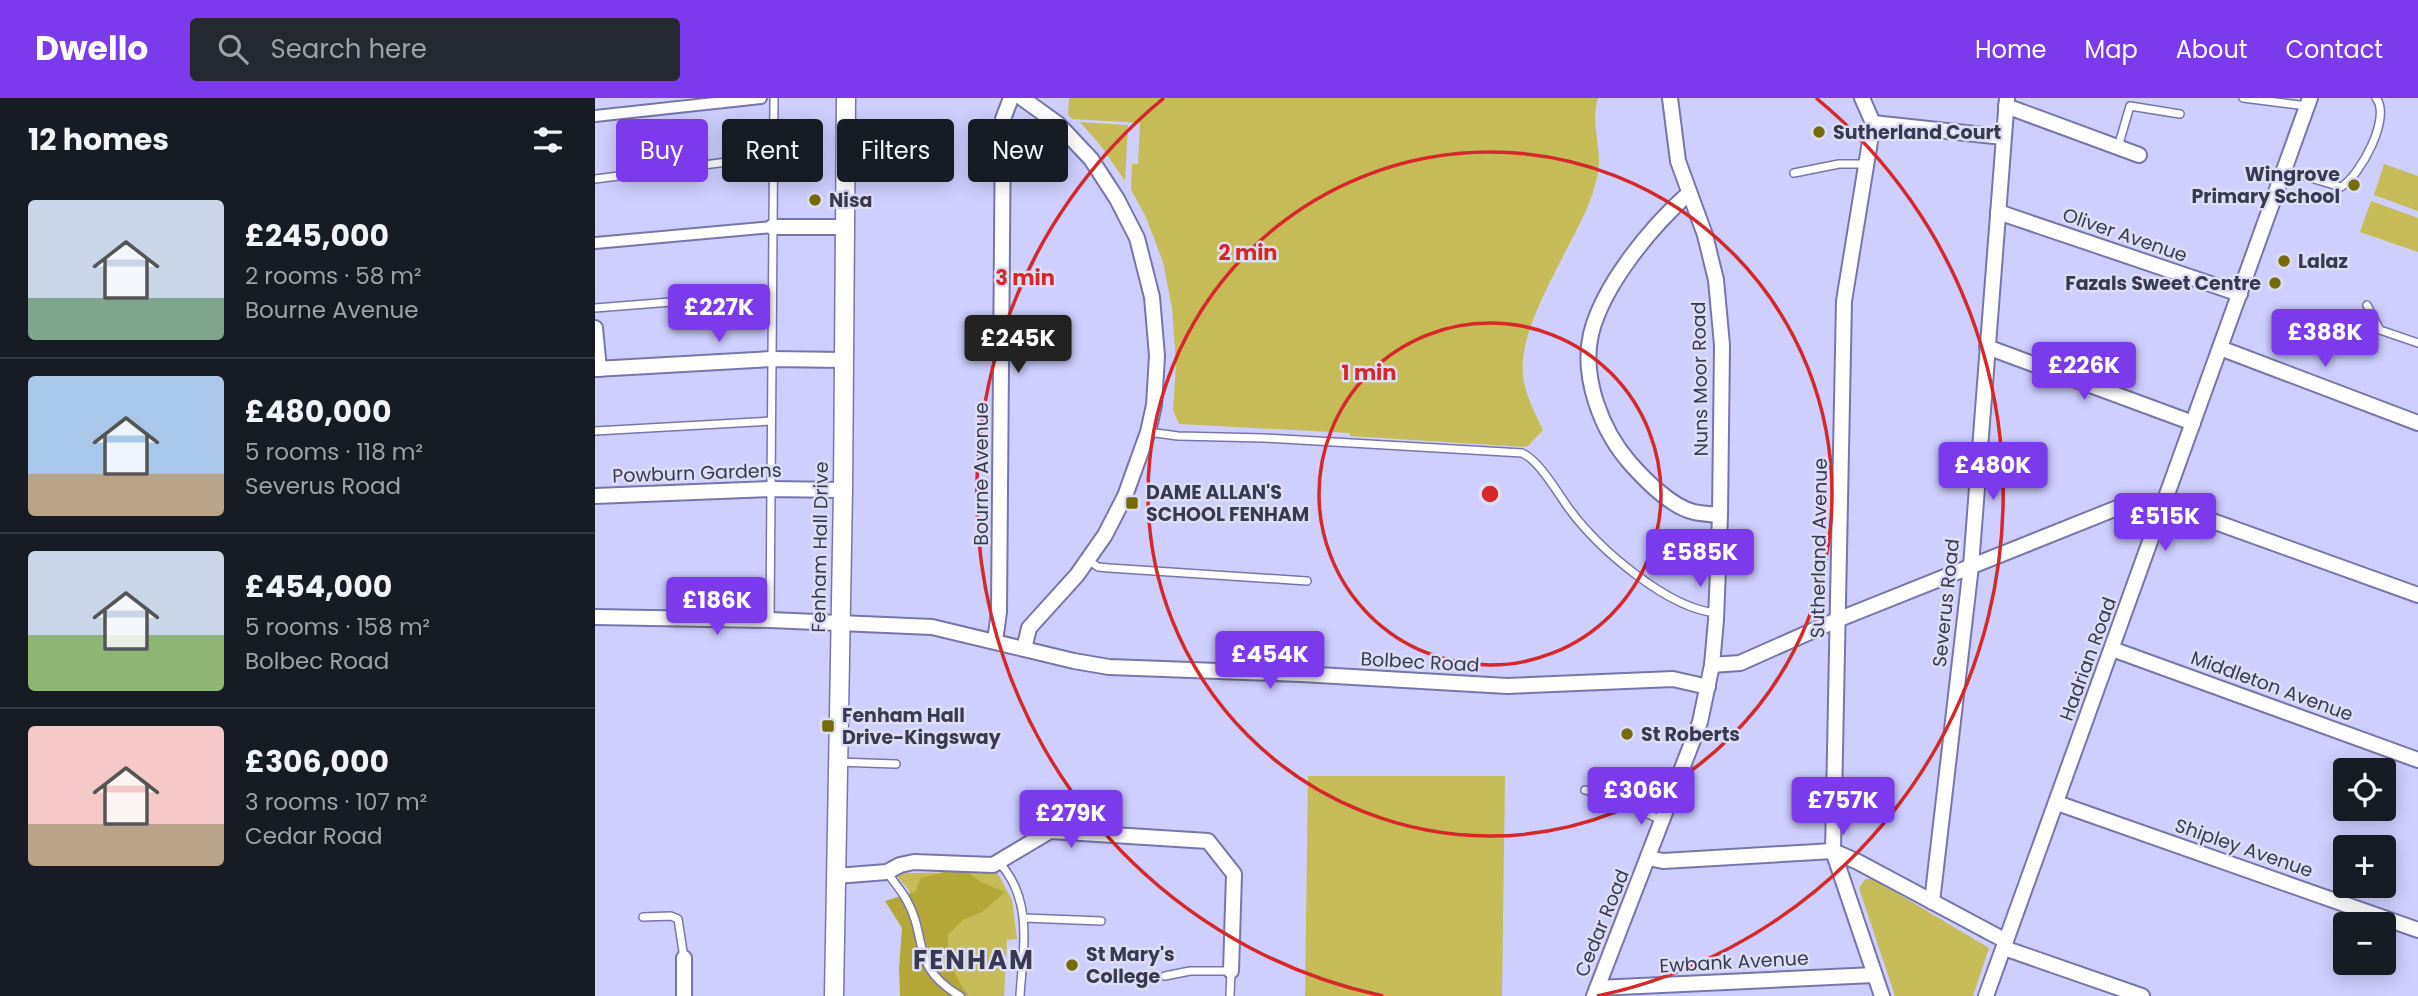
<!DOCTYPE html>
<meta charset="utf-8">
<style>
:root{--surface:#171b24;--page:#242831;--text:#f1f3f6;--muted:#9ea1a6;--line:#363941;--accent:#7c3aed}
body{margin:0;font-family:Poppins,sans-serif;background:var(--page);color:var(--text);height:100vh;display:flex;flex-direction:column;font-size:26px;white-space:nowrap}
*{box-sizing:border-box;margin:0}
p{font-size:23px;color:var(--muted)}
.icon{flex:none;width:38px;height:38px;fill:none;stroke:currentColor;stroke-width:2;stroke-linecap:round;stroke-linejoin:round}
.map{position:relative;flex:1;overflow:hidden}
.details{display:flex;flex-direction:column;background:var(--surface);width:595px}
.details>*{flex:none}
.hud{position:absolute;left:21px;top:21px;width:665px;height:63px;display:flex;gap:14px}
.tools{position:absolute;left:1738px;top:660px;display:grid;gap:14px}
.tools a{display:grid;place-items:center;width:63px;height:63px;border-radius:7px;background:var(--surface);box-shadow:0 4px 18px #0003;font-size:35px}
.price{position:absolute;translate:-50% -60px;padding:0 16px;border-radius:7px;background:var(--accent);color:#fff;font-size:23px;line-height:46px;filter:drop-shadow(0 2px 4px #0008)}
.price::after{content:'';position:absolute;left:50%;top:42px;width:21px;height:16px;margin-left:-10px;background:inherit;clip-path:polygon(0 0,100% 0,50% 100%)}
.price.selected{background:#222;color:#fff}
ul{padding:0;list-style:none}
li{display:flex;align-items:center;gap:21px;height:175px;padding:0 28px}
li+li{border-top:2px solid var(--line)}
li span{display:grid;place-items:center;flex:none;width:196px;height:140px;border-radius:7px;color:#555}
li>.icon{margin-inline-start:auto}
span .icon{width:84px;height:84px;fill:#fffc;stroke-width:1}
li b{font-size:30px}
h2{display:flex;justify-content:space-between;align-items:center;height:84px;padding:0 28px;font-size:30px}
.tag{padding:0 24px;border-radius:7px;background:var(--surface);box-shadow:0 4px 18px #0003;font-size:24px;line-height:63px}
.tag.selected{background:var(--accent);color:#fff}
header{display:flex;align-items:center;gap:42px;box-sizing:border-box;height:98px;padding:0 35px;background:var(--accent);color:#fff}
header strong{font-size:33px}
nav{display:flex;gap:38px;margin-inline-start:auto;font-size:24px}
.search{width:490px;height:63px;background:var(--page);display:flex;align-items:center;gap:18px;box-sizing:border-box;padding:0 24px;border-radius:7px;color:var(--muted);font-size:26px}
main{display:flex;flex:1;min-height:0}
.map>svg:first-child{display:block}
.green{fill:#c6bc57}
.forest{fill:#b3a837}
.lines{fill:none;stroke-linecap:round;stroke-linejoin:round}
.service-casing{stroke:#7776ac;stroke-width:10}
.pedestrian-casing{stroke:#7776ac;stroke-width:14}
.minor-casing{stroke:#7776ac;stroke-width:18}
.tertiary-casing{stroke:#7776ac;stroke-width:21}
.service{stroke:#fff;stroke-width:7}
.pedestrian{stroke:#fff;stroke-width:10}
.minor{stroke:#fff;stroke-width:14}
.tertiary{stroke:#fff;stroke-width:18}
.ring{fill:none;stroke:#d62828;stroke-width:3.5}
.poi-dot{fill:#756c08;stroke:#dddef6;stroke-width:2.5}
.labels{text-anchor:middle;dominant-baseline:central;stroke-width:5;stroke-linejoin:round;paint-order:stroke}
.poi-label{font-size:19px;font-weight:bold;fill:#393951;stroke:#dddef6;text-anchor:start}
.street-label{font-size:19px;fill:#393951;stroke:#dddef6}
.district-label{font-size:26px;font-weight:bold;letter-spacing:2px;fill:#393951;stroke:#dddef6}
.centre{fill:#d62828;stroke:#dddef6;stroke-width:3.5}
.ring-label{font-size:21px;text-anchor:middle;font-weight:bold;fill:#d62828;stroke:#dddef6;stroke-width:5;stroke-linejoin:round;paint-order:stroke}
</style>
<header>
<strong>Dwello</strong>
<div class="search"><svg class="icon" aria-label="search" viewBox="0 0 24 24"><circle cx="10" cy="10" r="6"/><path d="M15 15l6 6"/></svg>Search here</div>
<nav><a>Home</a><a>Map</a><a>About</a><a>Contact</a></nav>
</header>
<main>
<section class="details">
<h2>12 homes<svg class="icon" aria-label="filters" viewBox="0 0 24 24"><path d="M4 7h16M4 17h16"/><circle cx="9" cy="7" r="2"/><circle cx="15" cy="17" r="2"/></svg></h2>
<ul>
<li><span style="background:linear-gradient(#c9d6e8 70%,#7fa58c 0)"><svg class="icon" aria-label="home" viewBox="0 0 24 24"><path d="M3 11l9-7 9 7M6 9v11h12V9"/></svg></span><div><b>£245,000</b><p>2 rooms · 58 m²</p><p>Bourne Avenue</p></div></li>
<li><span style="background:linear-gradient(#a9c7e8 70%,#b9a48a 0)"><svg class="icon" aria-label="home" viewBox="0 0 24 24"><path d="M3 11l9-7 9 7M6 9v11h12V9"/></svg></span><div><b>£480,000</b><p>5 rooms · 118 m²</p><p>Severus Road</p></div></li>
<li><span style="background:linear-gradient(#c9d6e8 60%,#8fb573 0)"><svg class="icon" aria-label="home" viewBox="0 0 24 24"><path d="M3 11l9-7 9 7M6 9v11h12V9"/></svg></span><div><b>£454,000</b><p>5 rooms · 158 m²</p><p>Bolbec Road</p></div></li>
<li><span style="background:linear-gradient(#f6c9c9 70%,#b9a48a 0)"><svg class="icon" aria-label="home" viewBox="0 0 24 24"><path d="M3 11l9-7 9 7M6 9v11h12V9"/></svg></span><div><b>£306,000</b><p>3 rooms · 107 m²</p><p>Cedar Road</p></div></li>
</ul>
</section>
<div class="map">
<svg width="1823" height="898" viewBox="0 0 1823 898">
<rect width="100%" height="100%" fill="#cecffe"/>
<g class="green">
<path d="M474,0h529c-7,21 1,41 1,63 0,11 -4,26 -8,37 -18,49 -74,126 -68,178 2,19 12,37 20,54l-15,16 -4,1 -174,-11v-3l-171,-9 -6,-14 3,-46 -4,-56 -9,-46 -18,-47 -14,-25 1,-26h6l2,-41 -68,-4 -4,-5z"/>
<polygon points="485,24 533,27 530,83 506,48"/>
<polygon points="1789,66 1823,78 1823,113 1779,97"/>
<polygon points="1776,103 1823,120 1823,154 1765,134"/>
<polygon points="713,678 910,678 907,898 710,898"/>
<polygon points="402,774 417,802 422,841 412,842 409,898 375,898 355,882 323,809 312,790 301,777 308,775"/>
<polygon points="1270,781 1278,781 1394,850 1378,898 1300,898 1264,790"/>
</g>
<path class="forest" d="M349,774h23l16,11 22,9 -23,20 -19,8 -15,15c0,27 5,39 21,61h-69l-1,-27 3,-41 -17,-27 30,-9 6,-14z"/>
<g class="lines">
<defs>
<g id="service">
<polyline points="1648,0 1712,8"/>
<polyline points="1523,49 1535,8 1585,16"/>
<path d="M1689,72l57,17c19,-11 51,-70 35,-89"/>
<polyline points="1199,75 1244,66 1271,66"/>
<polyline points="0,81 178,58"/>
<polyline points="1772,207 1785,232 1823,245"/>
<polyline points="0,210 177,196"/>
<polyline points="0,333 176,323"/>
<path d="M553,334l30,4 86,2 258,15c18,8 36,41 48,57 29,39 98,99 147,103"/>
<polyline points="493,462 503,469 514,470 712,483"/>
<polyline points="175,522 179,0"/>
<polyline points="242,664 301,666"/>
<polyline points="990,692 1021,701 1066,722"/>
<path d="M403,763c36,39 25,86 22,135"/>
<path d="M292,774c6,9 14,18 19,27 23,40 3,67 54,97"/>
<polyline points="48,819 76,818 83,821 89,860"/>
<polyline points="429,820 506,823"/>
<polyline points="570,878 595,873 636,873 635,898"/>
</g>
<g id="pedestrian">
<polyline points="0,18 166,0"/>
<polyline points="0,145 177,129"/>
</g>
<g id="minor">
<polyline points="427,0 463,26 496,61 522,101 542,140 557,199 562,258 559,307 553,334 530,398 510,437 482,477 434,530 429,551"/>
<polyline points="1267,0 1278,25 1249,203 1238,753 1287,898"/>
<polyline points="1411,8 1544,57"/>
<polyline points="1278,25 1408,39"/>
<path d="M1093,96c-37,33 -85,91 -97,140 -10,44 11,97 39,129 15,17 42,44 64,49 8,2 18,2 26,3"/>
<polyline points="1403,114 1645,196"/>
<polyline points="177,129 251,129"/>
<polyline points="0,230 4,271"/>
<polyline points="1392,249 1598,325"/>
<polyline points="1625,250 1823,325"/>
<polyline points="0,271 177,261 248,262"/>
<polyline points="0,398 175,391 248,392"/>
<polyline points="1598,416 1823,497"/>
<polyline points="0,519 175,522 337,529 479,563 514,569 706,576 912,588 1078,581 1113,589"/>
<polyline points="400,543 404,514 408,21 416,0"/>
<polyline points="1517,551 1823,662"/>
<polyline points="1117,567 1145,565 1242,522 1522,410 1570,404"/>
<polyline points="1462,705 1823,832"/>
<polyline points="1054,760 1068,763 1238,753 1263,764 1411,843"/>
<polyline points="241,778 292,774 305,767 319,764 398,767 455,733 613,743 639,776 636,873"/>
<polyline points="1337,804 1376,468 1412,0"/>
<polyline points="1409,850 1547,898"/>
<polyline points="89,860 89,898"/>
<polyline points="1002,890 1279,877"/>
<polyline points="999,898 1105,624 1117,567 1121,522 1125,417 1127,247 1121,182 1110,137 1083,63 1075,0"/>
<polyline points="1391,898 1715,0"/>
</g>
<polyline id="tertiary" points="239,898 248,392 251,0"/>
</defs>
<use href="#service" class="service-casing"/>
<use href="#pedestrian" class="pedestrian-casing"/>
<use href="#minor" class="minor-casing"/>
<use href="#tertiary" class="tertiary-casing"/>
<use href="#service" class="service"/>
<use href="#pedestrian" class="pedestrian"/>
<use href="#minor" class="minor"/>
<use href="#tertiary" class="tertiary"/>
</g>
<g class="ring">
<circle cx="895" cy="396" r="171"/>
<circle cx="895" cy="396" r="342"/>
<path d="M788 898A513 513 0 0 1 569 0M1221 0A513 513 0 0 1 1002 898"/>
</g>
<g class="poi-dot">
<circle cx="1224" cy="34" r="7"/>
<circle cx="1759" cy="87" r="7"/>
<circle cx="220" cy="102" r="7"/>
<circle cx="1689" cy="163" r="7"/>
<circle cx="1680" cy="185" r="7"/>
<rect x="530" y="398" width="14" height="14" rx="3.5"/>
<rect x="226" y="621" width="14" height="14" rx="3.5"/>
<circle cx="1032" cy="636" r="7"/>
<circle cx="477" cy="867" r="7"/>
</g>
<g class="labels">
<g class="poi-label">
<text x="1238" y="34">Sutherland Court</text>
<text x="1745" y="76" text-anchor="end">Wingrove<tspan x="1745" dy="22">Primary School</tspan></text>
<text x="234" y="102">Nisa</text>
<text x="1703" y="163">Lalaz</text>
<text x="1666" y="185" text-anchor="end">Fazals Sweet Centre</text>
<text x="551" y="394">DAME ALLAN'S<tspan x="551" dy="22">SCHOOL FENHAM</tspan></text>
<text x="247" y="617">Fenham Hall<tspan x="247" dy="22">Drive-Kingsway</tspan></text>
<text x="1046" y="636">St Roberts</text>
<text x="491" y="856">St Mary's<tspan x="491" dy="22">College</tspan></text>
</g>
<g class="street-label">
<text transform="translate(1530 137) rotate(19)">Oliver Avenue</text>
<text transform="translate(1105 281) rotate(-91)">Nuns Moor Road</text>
<text transform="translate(102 375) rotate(-2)">Powburn Gardens</text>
<text transform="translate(386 376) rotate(-90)">Bourne Avenue</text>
<text transform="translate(225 449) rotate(-89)">Fenham Hall Drive</text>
<text transform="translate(1224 450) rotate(-89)">Sutherland Avenue</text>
<text transform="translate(1351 505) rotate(-84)">Severus Road</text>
<text transform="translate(1493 561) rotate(-70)">Hadrian Road</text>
<text transform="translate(825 564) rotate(3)">Bolbec Road</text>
<text transform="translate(1677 588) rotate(20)">Middleton Avenue</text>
<text transform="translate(1649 750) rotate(19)">Shipley Avenue</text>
<text transform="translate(1007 825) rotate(-68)">Cedar Road</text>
<text transform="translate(1139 864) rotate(-3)">Ewbank Avenue</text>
</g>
<g class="district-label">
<text x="379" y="862">FENHAM</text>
</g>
</g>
<circle cx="895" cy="396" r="10" class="centre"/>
<g class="ring-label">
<text x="653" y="162">2 min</text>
<text x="430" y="187">3 min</text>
<text x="774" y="282">1 min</text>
</g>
</svg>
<div class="tools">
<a><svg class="icon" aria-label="locate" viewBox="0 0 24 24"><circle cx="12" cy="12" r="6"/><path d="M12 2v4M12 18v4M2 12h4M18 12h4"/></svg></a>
<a>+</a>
<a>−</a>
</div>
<b class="price" style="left:124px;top:246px">£227K</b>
<b class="price" style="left:1730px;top:271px">£388K</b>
<b class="price selected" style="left:423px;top:277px">£245K</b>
<b class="price" style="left:1489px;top:304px">£226K</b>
<b class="price" style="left:1398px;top:404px">£480K</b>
<b class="price" style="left:1570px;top:455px">£515K</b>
<b class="price" style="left:1105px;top:491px">£585K</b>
<b class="price" style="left:122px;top:539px">£186K</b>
<b class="price" style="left:675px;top:593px">£454K</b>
<b class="price" style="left:1046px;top:729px">£306K</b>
<b class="price" style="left:1248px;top:739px">£757K</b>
<b class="price" style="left:476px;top:752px">£279K</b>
<div class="hud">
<a class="tag selected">Buy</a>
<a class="tag">Rent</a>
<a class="tag">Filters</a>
<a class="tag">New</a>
</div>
</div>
</main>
